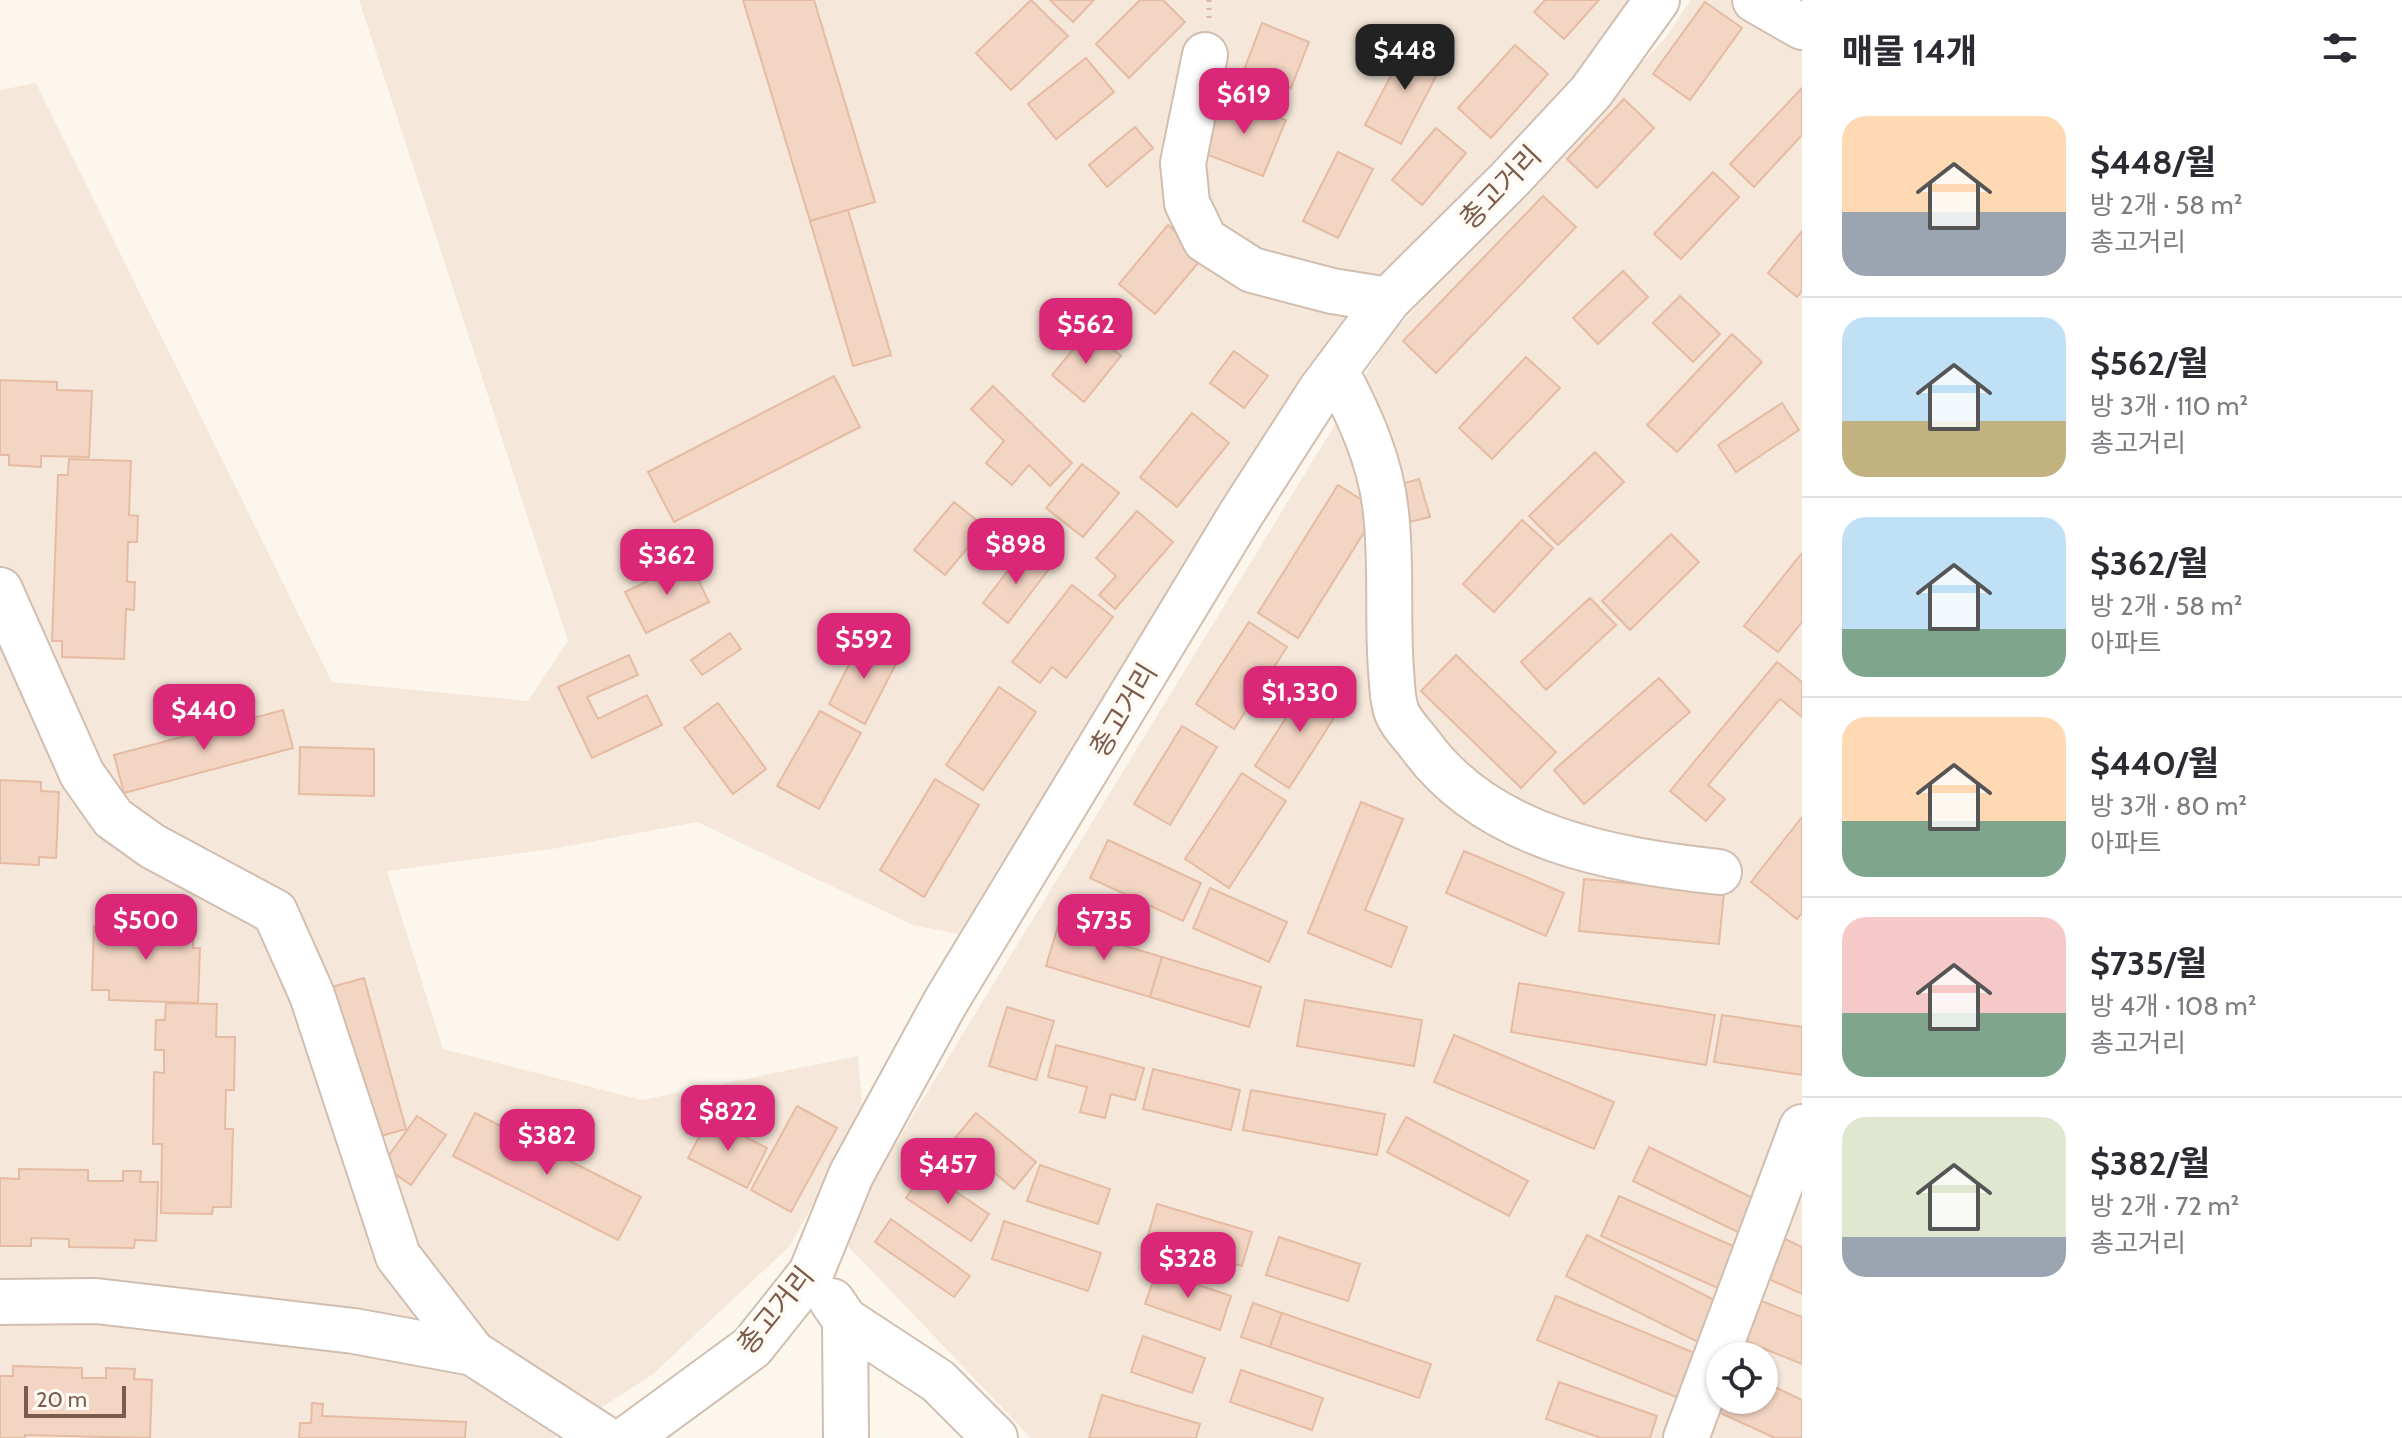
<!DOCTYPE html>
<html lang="ko">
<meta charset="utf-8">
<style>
:root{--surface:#fff;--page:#f2f2f3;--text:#2b2b33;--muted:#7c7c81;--line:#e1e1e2;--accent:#db2777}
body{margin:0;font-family:Cabin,"Noto Sans KR",sans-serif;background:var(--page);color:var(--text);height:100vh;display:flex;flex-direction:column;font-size:30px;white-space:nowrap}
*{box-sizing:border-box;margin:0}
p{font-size:26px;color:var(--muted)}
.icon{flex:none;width:44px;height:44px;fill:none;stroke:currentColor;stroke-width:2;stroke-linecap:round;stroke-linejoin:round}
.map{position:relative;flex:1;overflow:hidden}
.panel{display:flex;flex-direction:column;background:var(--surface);width:600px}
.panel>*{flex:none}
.buttons{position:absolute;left:1706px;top:1342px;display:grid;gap:16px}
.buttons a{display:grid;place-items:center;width:72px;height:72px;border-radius:50%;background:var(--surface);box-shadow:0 2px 6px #0004;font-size:40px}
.scale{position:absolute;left:24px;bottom:20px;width:102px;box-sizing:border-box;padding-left:8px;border:4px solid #7a5c4d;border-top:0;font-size:22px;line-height:28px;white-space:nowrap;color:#7a5c4d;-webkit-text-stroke:6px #fffaf3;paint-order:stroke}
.price{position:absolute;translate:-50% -68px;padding:0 18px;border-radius:16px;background:var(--accent);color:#fff;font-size:26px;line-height:52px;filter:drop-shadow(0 2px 4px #0008)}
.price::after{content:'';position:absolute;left:50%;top:48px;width:24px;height:18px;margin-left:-12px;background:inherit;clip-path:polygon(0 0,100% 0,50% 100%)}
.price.active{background:#222;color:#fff}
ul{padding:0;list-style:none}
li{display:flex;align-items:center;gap:24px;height:200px;padding:0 40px}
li+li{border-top:2px solid var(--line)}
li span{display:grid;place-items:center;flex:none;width:224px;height:160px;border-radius:24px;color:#555}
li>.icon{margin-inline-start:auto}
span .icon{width:96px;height:96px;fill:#fffc;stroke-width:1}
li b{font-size:34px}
h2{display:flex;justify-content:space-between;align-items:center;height:96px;padding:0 40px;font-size:34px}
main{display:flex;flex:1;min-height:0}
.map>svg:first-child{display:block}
.residential{fill:#f5e8da;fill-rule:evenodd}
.building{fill:#f3d5c3;stroke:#e6bba3;stroke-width:2}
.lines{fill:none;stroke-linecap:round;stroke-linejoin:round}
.minor-casing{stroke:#d1beb0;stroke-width:48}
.path{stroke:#d9b8a5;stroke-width:5;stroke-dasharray:2 6;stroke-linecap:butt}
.minor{stroke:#fff;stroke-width:44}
.labels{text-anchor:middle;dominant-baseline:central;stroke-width:8;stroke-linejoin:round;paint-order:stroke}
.street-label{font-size:28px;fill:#7a5c4d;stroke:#fffaf3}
</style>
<main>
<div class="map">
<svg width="1802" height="1438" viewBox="0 0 1802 1438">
<rect width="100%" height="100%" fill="#fdf6ec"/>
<g class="residential">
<polygon points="359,0 1636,0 1623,27 1328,348 1216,513 958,934 913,925 697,822 552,849 387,871 443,1049 642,1100 858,1056 863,1114 790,1246 652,1375 554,1438 0,1438 0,90 36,83 332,682 528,701 568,641"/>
<path d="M1690,0h112v1438h-771l-183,-192 3,-29 538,-881 278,-300zM1720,1356h44v44h-44z"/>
</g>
<g class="building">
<polygon points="743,0 814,0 875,202 810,221"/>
<polygon points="1031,0 1068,36 1011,90 976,53"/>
<polygon points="1050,0 1094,0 1073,22"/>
<polygon points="1140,0 1163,0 1185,22 1129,78 1096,44"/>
<polygon points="1545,0 1599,0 1564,39 1534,12"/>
<polygon points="1705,2 1742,28 1690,100 1653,74"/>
<polygon points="1262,23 1309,42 1291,88 1244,70"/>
<polygon points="1409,41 1445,59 1401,144 1365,125"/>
<polygon points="1515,45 1548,74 1491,138 1458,108"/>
<polygon points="1086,58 1114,92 1056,139 1028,104"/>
<polygon points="1802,88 1802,135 1754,187 1730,164"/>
<polygon points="1225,96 1286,120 1263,176 1203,153"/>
<polygon points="1624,99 1654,128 1597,188 1567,159"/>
<polygon points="1135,127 1153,148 1107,187 1089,165"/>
<polygon points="1436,128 1466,153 1422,205 1392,180"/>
<polygon points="1338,152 1373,169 1338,238 1303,221"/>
<polygon points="1713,172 1739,197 1681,259 1654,234"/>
<polygon points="1543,196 1576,227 1436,373 1403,341"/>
<polygon points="848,210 891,355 853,366 810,221"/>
<polygon points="1168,225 1204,256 1155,314 1119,284"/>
<polygon points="1802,231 1802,291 1797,297 1768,273"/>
<polygon points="1623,271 1648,297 1598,344 1573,318"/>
<polygon points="1680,296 1720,334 1693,362 1653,323"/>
<polygon points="1089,330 1121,356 1084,402 1052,375"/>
<polygon points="1732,334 1762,362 1677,452 1647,425"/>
<polygon points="1234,351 1268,376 1244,408 1210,383"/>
<polygon points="1526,357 1560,388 1492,459 1459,428"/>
<polygon points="834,376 860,427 674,522 648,472"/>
<polygon points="0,380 57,382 57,390 92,391 89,457 41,456 41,467 9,465 9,455 0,455"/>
<polygon points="993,386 1072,463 1050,486 1029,465 1012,485 986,463 1004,441 971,409"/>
<polygon points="1782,403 1799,430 1736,472 1718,445"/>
<polygon points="1192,413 1229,443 1177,507 1140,477"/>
<polygon points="1595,452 1624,482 1558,545 1529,516"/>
<polygon points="69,459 131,461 129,515 138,516 137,542 128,542 127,582 135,582 134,610 126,609 124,659 62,657 62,641 52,641 58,475 68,475"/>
<polygon points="1082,464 1119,493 1083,537 1046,508"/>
<polygon points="1419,479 1430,517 1405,523 1395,486"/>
<polygon points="1338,485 1378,510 1298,638 1258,613"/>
<polygon points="954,502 985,527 945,575 914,550"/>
<polygon points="1137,511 1173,542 1115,609 1099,595 1116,576 1096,558"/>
<polygon points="1522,520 1553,548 1494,612 1463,584"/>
<polygon points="1671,534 1699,562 1630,630 1602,601"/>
<polygon points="1024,550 1049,569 1008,623 983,603"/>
<polygon points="1802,553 1802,622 1778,652 1744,626"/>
<polygon points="689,561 709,602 646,633 625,592"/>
<polygon points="1072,585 1113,617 1066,678 1052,667 1040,683 1012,662"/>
<polygon points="1590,598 1616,625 1546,690 1521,662"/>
<polygon points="1249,622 1287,647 1234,729 1196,704"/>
<polygon points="730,633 741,649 702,675 691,660"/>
<polygon points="862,639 899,658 865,724 829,704"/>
<polygon points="629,655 638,675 587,697 598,719 647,695 662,725 592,758 558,687"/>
<polygon points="1456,655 1556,752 1521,788 1421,691"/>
<polygon points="1777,662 1802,682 1802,717 1780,699 1708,785 1725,799 1706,821 1670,791"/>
<polygon points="1659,678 1690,712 1584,804 1554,770"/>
<polygon points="1311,679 1345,701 1289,788 1255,766"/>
<polygon points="999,687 1036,712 983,790 946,765"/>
<polygon points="718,703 766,769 733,794 684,728"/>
<polygon points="283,710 293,748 124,793 114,755"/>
<polygon points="820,711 861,733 819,809 777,786"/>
<polygon points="1182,726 1217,747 1170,825 1134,804"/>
<polygon points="300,747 374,749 374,796 299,794"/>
<polygon points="1242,773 1286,801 1229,888 1185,859"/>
<polygon points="935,779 979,805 924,897 880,870"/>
<polygon points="0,780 41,782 41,791 59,792 56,858 39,857 39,865 0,863"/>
<polygon points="1361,802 1403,819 1365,910 1407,927 1391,967 1308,933"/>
<polygon points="1802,817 1802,913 1797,919 1751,882"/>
<polygon points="1108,840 1201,883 1183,921 1090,878"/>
<polygon points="1464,851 1564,893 1546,936 1446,893"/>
<polygon points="1584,879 1724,892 1719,944 1579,931"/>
<polygon points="1210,888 1287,922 1269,962 1193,928"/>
<polygon points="110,918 142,919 142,928 153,928 153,920 184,921 184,930 193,930 193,948 200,948 198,1003 109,1000 109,990 92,990 94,926 110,927"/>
<polygon points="1058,926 1162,957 1150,997 1046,966"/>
<polygon points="1162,957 1261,987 1249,1027 1150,997"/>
<polygon points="364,978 406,1129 370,1139 328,988"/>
<polygon points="1519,983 1715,1015 1706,1065 1511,1032"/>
<polygon points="1305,1000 1422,1020 1414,1066 1297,1046"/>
<polygon points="166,1003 217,1004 216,1037 235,1037 234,1090 226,1090 225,1129 233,1129 231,1207 213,1207 212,1214 161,1213 162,1144 153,1144 154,1072 164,1073 164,1050 155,1050 156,1020 165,1020"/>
<polygon points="1007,1007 1054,1021 1036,1080 989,1066"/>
<polygon points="1722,1015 1802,1027 1802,1075 1714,1062"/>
<polygon points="1454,1035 1614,1102 1594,1149 1434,1082"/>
<polygon points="1056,1045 1144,1068 1135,1100 1111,1094 1105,1118 1080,1112 1087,1087 1048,1077"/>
<polygon points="1153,1069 1240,1090 1231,1130 1143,1109"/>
<polygon points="1251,1090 1385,1114 1377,1155 1243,1130"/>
<polygon points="797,1106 837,1128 791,1212 751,1190"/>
<polygon points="475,1113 641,1197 618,1240 453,1156"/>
<polygon points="976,1113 1036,1162 1014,1189 954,1139"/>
<polygon points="417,1116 446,1135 411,1185 382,1165"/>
<polygon points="1406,1117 1528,1181 1509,1216 1387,1152"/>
<polygon points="709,1118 767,1148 747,1188 688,1158"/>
<polygon points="1649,1147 1777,1210 1760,1243 1633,1181"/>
<polygon points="1040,1165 1110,1189 1098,1224 1027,1201"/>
<polygon points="19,1169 88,1170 88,1181 123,1181 123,1171 141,1171 140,1182 158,1182 156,1241 135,1240 134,1248 69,1247 69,1239 31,1238 31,1246 0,1246 0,1178 19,1179"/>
<polygon points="925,1171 989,1214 971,1241 906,1198"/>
<polygon points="1619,1196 1756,1256 1738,1297 1601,1236"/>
<polygon points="1157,1204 1252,1232 1242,1266 1147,1239"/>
<polygon points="891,1219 970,1276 954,1297 875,1242"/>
<polygon points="1004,1221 1101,1253 1088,1291 992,1259"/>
<polygon points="1587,1235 1726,1306 1706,1346 1566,1276"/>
<polygon points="1779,1236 1802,1247 1802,1294 1762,1276"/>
<polygon points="1279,1237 1360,1264 1348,1301 1266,1275"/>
<polygon points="1157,1271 1231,1296 1220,1330 1145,1304"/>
<polygon points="1556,1296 1707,1358 1688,1402 1537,1340"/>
<polygon points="1749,1296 1802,1317 1802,1364 1733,1336"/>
<polygon points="1253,1303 1282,1313 1270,1347 1241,1337"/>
<polygon points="1282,1313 1431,1364 1419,1398 1270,1347"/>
<polygon points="1143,1336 1205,1358 1192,1393 1131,1372"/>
<polygon points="13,1366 82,1368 82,1378 106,1378 106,1368 135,1369 134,1379 152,1380 150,1438 25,1435 25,1438 0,1438 0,1376 13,1376"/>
<polygon points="1241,1370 1323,1398 1312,1430 1230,1402"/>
<polygon points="1559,1382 1657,1416 1650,1438 1601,1438 1546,1419"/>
<polygon points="1764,1382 1802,1400 1802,1438 1775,1438 1705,1406 1720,1400 1764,1400"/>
<polygon points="1102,1395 1200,1424 1196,1438 1089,1438"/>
<polygon points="312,1403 323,1404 322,1416 466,1422 465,1438 299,1438 300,1423 311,1423"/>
</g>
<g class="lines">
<defs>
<g id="minor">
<polyline points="1755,0 1802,27"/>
<polyline points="1205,55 1183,163 1187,203 1205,240 1252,270 1332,291 1388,300"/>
<path d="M1336,371c23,44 45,90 50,142 6,52 1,105 5,157 1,12 1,25 4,36 2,14 18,29 26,40 68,93 191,114 298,126"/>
<polyline points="0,590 82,774 113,818 152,846 275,912 312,995 398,1256 473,1353"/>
<polyline points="832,1301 845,1320 846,1438"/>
<polyline points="0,1302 96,1301 354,1331 473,1353 604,1438"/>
<polyline points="845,1320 938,1381 995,1438"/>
<polyline points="628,1438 752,1347 811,1273 851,1175 945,1003 1241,514 1320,391 1388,300 1509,180 1591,92 1657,0"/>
<polyline points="1686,1438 1802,1127"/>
</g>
</defs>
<use href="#minor" class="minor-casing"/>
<polyline class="path" points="1209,18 1209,0"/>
<use href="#minor" class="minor"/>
</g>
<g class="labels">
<g class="street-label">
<text transform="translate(1500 187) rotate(-46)">총고거리</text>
<text transform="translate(1123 710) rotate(-59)">총고거리</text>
<text transform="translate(775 1310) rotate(-51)">총고거리</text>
</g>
</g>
</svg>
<div class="buttons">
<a><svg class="icon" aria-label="locate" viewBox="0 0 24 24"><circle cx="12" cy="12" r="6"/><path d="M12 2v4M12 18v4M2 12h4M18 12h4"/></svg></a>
</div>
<div class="scale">20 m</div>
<b class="price active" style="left:1405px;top:92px">$448</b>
<b class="price" style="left:1244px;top:136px">$619</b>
<b class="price" style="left:1086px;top:366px">$562</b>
<b class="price" style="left:1016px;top:586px">$898</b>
<b class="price" style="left:667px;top:597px">$362</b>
<b class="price" style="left:864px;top:681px">$592</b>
<b class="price" style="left:1300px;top:734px">$1,330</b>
<b class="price" style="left:204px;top:752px">$440</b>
<b class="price" style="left:146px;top:962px">$500</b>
<b class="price" style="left:1104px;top:962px">$735</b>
<b class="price" style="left:728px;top:1153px">$822</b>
<b class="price" style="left:547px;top:1177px">$382</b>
<b class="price" style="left:948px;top:1206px">$457</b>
<b class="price" style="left:1188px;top:1300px">$328</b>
</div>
<section class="panel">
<h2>매물 14개<svg class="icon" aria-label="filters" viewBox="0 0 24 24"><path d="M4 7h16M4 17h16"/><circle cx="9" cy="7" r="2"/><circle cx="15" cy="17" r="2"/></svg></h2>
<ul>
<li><span style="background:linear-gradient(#ffd9b3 60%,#9aa5b1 0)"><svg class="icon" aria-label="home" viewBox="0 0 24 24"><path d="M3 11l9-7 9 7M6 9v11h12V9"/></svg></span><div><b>$448/월</b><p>방 2개 · 58 m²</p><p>총고거리</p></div></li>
<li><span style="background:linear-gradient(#bfe0f5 65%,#c2b280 0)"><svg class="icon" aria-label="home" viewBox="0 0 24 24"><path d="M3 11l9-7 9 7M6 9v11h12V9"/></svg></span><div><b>$562/월</b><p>방 3개 · 110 m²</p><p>총고거리</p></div></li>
<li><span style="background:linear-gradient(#bfe0f5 70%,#7fa58c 0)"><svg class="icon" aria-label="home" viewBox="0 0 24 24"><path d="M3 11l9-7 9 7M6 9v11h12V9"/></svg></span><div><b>$362/월</b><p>방 2개 · 58 m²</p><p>아파트</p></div></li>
<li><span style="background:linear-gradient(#ffd9b3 65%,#7fa58c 0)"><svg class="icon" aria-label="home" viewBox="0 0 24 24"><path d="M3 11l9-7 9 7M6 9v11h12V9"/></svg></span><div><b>$440/월</b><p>방 3개 · 80 m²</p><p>아파트</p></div></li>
<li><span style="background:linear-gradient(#f6c9c9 60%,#7fa58c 0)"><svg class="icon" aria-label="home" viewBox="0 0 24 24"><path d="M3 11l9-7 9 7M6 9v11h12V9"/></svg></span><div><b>$735/월</b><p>방 4개 · 108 m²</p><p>총고거리</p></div></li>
<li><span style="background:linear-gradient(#dfe7d0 75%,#9aa5b1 0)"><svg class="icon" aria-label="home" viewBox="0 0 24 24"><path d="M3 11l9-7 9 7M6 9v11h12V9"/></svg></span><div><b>$382/월</b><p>방 2개 · 72 m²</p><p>총고거리</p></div></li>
</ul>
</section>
</main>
